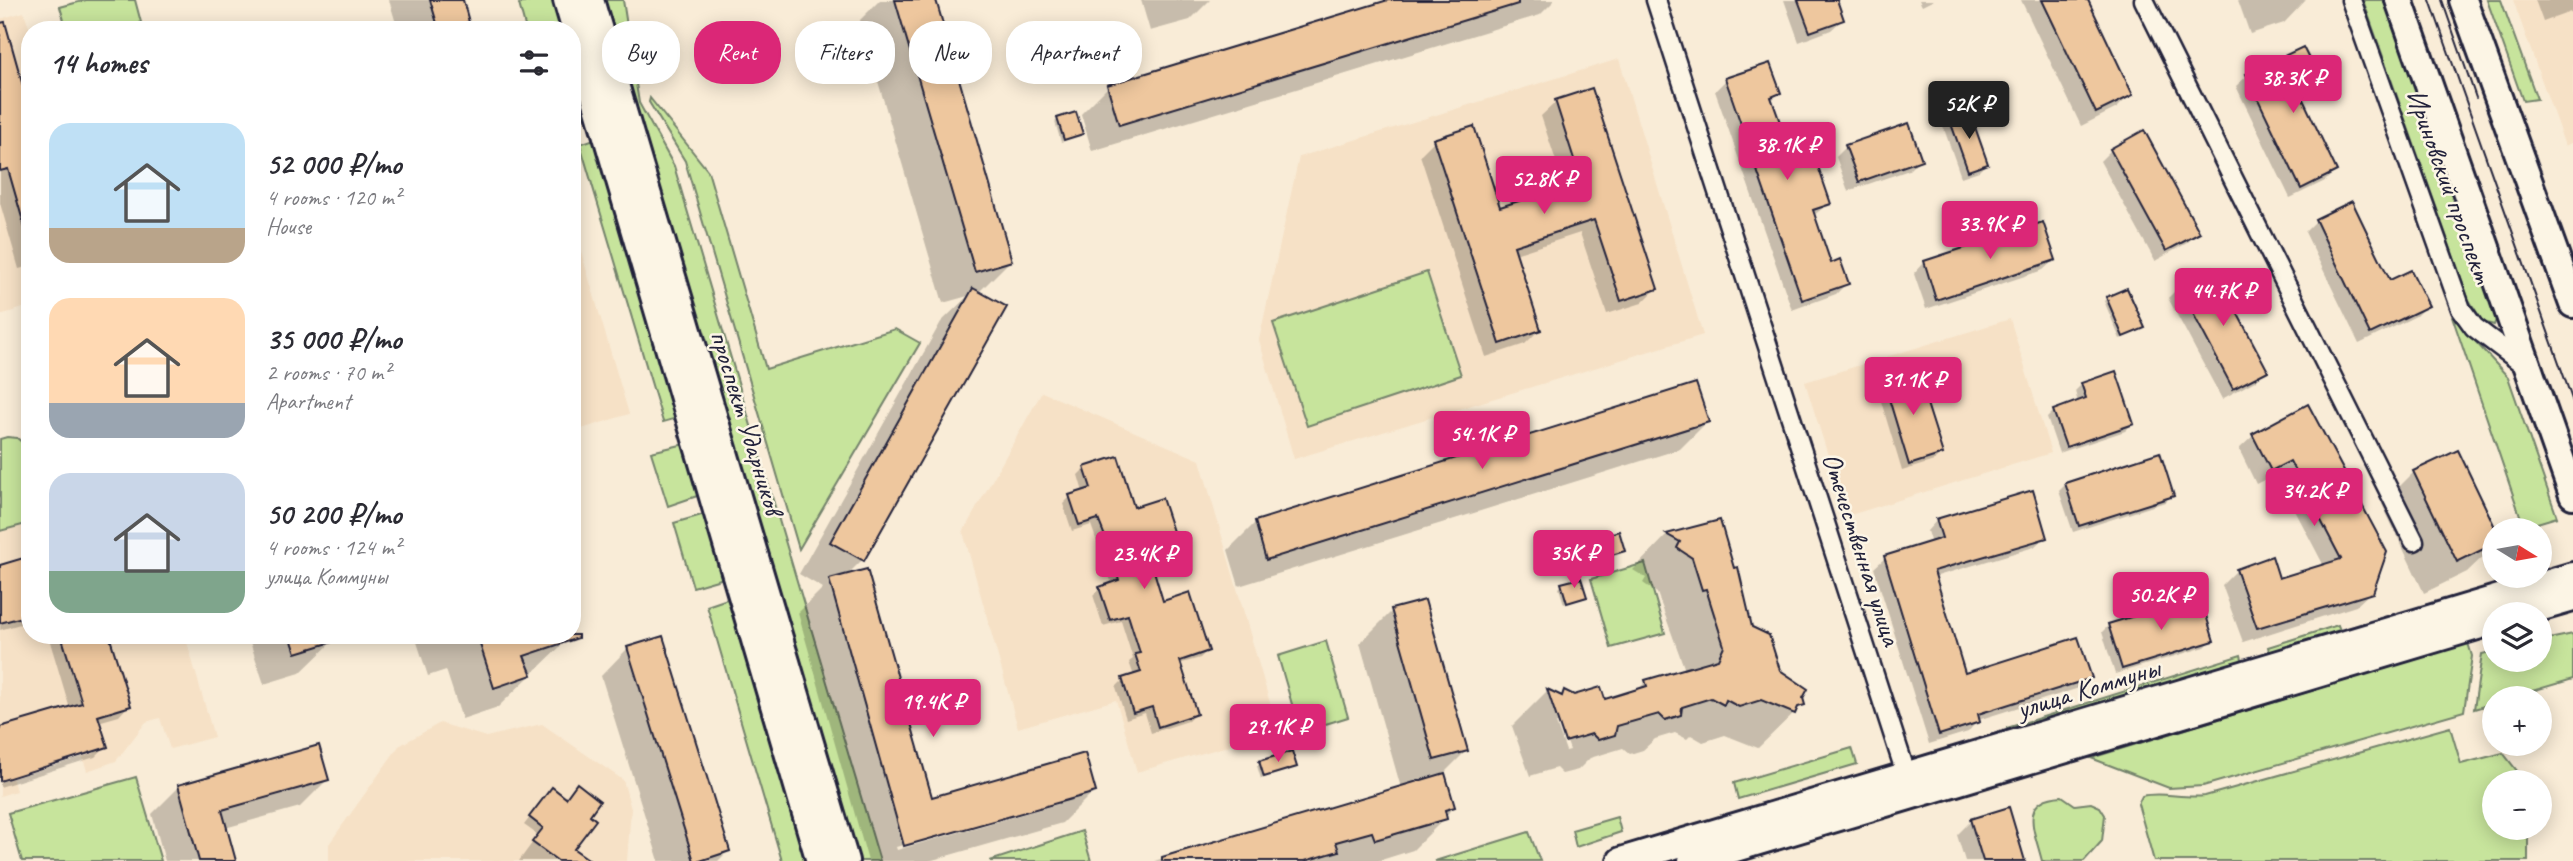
<!DOCTYPE html>
<meta charset="utf-8">
<style>
:root{--surface:#fff;--page:#f7f7f7;--text:#2b2b33;--muted:#7c7c81;--accent:#db2777}
body{margin:0;font-family:Caveat,sans-serif;background:var(--page);color:var(--text);height:100vh;display:flex;flex-direction:column;font-size:26px;white-space:nowrap}
*{box-sizing:border-box;margin:0}
p{font-size:23px;color:var(--muted)}
.icon{flex:none;width:38px;height:38px;fill:none;stroke:currentColor;stroke-width:2;stroke-linecap:round;stroke-linejoin:round}
.map{position:relative;flex:1;overflow:hidden}
.details{position:absolute;left:21px;top:21px;width:560px;height:623px;display:flex;flex-direction:column;background:var(--surface);border-radius:28px;box-shadow:0 4px 18px #0003}
.details>*{flex:none}
.top-card{position:absolute;left:602px;top:21px;width:665px;height:63px;display:flex;gap:14px}
.needle{width:46px;rotate:101deg}
.controls{position:absolute;left:2482px;top:518px;display:grid;gap:14px}
.controls a{display:grid;place-items:center;width:70px;height:70px;border-radius:50%;background:var(--surface);box-shadow:0 4px 18px #0003;font-size:35px}
.price{position:absolute;translate:-50% -60px;padding:0 16px;border-radius:7px;background:var(--accent);color:#fff;font-size:23px;line-height:46px;filter:drop-shadow(0 2px 4px #0008)}
.price::after{content:'';position:absolute;left:50%;top:42px;width:21px;height:16px;margin-left:-10px;background:inherit;clip-path:polygon(0 0,100% 0,50% 100%)}
.price.current{background:#222;color:#fff}
ul{padding:0;list-style:none}
li{display:flex;align-items:center;gap:21px;height:175px;padding:0 28px}
li span{display:grid;place-items:center;flex:none;width:196px;height:140px;border-radius:21px;color:#555}
li>.icon{margin-inline-start:auto}
span .icon{width:84px;height:84px;fill:#fffc;stroke-width:1}
li b{font-size:30px}
h2{display:flex;justify-content:space-between;align-items:center;height:84px;padding:0 28px;font-size:30px}
.pill{padding:0 24px;border-radius:28px;background:var(--surface);box-shadow:0 4px 18px #0003;font-size:24px;line-height:63px}
.pill.current{background:var(--accent);color:#fff}
.map>svg:first-child{display:block}
.built{fill:#f6e1c6}
.green{fill:#c7e49c;stroke:#74836c;stroke-width:2}
.shadow{fill:#0003;fill-rule:evenodd}
.building{fill:#eec79e;stroke:#22223b;stroke-width:2}
.lines{fill:none;stroke-linecap:round;stroke-linejoin:round}
.street-casing{stroke:#22223b;stroke-width:23}
.secondary-casing{stroke:#22223b;stroke-width:32}
.street{stroke:#fcf5e5;stroke-width:18}
.secondary{stroke:#fcf5e5;stroke-width:26}
.tram{stroke:#22223b;stroke-width:2}
.labels{text-anchor:middle;dominant-baseline:central;stroke-width:5;stroke-linejoin:round;paint-order:stroke}
.street-label{font-size:28px;fill:#22223b;stroke:#fcf5e5}
</style>
<div class="map">
<svg width="2573" height="861" viewBox="0 0 2573 861">
<rect width="100%" height="100%" fill="#f9ecd7"/>
<filter id="ink" filterUnits="userSpaceOnUse"><feTurbulence type="fractalNoise" baseFrequency=".0143" numOctaves="2"/><feDisplacementMap in="SourceGraphic" scale="14" xChannelSelector="R" yChannelSelector="G"/><feConvolveMatrix kernelMatrix="1 2 1 2 8 2 1 2 1" color-interpolation-filters="sRGB"/></filter>
<g filter="url(#ink)">
<g class="built">
<polygon points="2513,0 2573,0 2573,142 2565,146"/>
<polygon points="24,12 30,30 30,306 0,315 0,19"/>
<polygon points="1619,59 1703,335 1294,459 1259,340 1299,157"/>
<polygon points="572,221 629,414 572,432"/>
<polygon points="2010,319 2051,453 1847,516 1805,382"/>
<polygon points="1042,392 1200,460 1270,703 1252,739 1137,772 1116,700 1018,728 963,532"/>
<polygon points="30,519 30,635 185,635 214,737 170,749 160,718 146,722 116,761 87,771 82,755 12,777 16,791 0,796 0,528"/>
<polygon points="440,723 486,737 542,724 623,780 631,809 627,861 329,861 329,844 399,746"/>
</g>
<g class="green">
<polygon points="86,0 135,0 143,30 67,30 60,7"/>
<polygon points="533,0 554,0 563,30 526,30 519,4"/>
<polygon points="598,0 623,0 639,103 674,166 880,861 852,861"/>
<polygon points="2363,0 2386,0 2498,315 2494,325 2483,322 2469,300"/>
<polygon points="2487,0 2501,0 2537,99 2523,101"/>
<polygon points="572,62 588,115 572,120"/>
<polygon points="650,98 708,171 766,369 895,329 920,343 799,549 685,161 649,102"/>
<polygon points="594,139 677,418 663,422 580,144"/>
<polygon points="1427,272 1461,375 1307,426 1273,323"/>
<polygon points="2452,316 2508,377 2557,517 2524,527"/>
<polygon points="7,437 17,438 30,449 30,523 0,531 0,439"/>
<polygon points="685,444 700,495 668,506 651,452"/>
<polygon points="705,514 724,578 693,587 674,523"/>
<polygon points="1645,563 1665,633 1611,648 1591,579"/>
<polygon points="730,598 807,861 782,861 707,606"/>
<polygon points="2338,625 2341,633 2270,655 2268,647"/>
<polygon points="2573,634 2573,679 2508,698 2494,698 2494,703 2474,709 2482,654 2494,651 2494,660 2539,660 2539,641"/>
<polygon points="1326,641 1348,717 1300,732 1278,656"/>
<polygon points="2468,643 2472,656 2464,711 2203,786 2169,788 2091,758"/>
<polygon points="2241,655 2243,663 2009,736 2007,728"/>
<path d="M2450,727l11,37 42,-11 18,23 1,6h-28v46h34v33h-374l-16,-57 4,-8c19,-5 41,3 63,0z"/>
<polygon points="1852,748 1857,764 1738,799 1734,783"/>
<polygon points="136,777 161,861 22,861 8,813"/>
<path d="M2062,796l13,9 16,-2 9,4 5,8 -3,26 -18,20h-42c-7,-29 -25,-62 20,-65z"/>
<polygon points="1617,817 1621,832 1576,847 1572,830"/>
<polygon points="1082,831 1091,861 990,861"/>
<polygon points="1529,832 1540,861 1435,861"/>
</g>
<g class="shadow">
<polygon points="389,0 461,0 467,21 458,30 398,30"/>
<path d="M880,0h54l76,261 -32,32 -116,267 -17,17 86,222 163,-8 -32,32 -133,38h-61l-70,-248 25,-25 -24,-14 142,-252 27,-26 -25,7 -83,-283zM1058,801v3l-161,46 -1,-3z"/>
<polygon points="1141,0 1210,0 1190,20 1150,31"/>
<polygon points="1394,0 1555,0 1540,15 1092,151 1081,114 1108,87"/>
<polygon points="1784,0 1835,0 1842,20 1831,30 1799,42"/>
<polygon points="1919,0 1934,0 1922,6"/>
<polygon points="2021,0 2086,0 2131,94 2117,108 2081,126"/>
<polygon points="2238,0 2306,0 2284,23 2250,34"/>
<polygon points="2535,0 2573,0 2573,11 2543,22"/>
<polygon points="0,42 30,117 30,266 19,269 0,203"/>
<polygon points="2247,76 2319,83 2300,97 2335,171 2325,181 2290,198 2236,86"/>
<polygon points="1726,80 1779,93 1771,101 1789,152 1829,203 1813,216 1830,265 1847,283 1836,294 1792,310 1715,91"/>
<polygon points="1556,102 1656,289 1642,303 1607,314 1580,233 1515,254 1539,330 1525,344 1486,357 1420,155 1434,141 1499,210 1565,188 1541,116"/>
<polygon points="1058,119 1081,134 1061,142 1055,122"/>
<polygon points="1950,119 1986,164 1979,171 1961,177 1943,126"/>
<polygon points="1846,147 1920,159 1909,170 1848,191 1836,157"/>
<polygon points="2111,150 2198,232 2187,243 2155,261 2100,161"/>
<polygon points="2351,204 2389,283 2427,305 2416,316 2359,344 2305,232 2316,221"/>
<polygon points="2042,224 2054,260 2043,270 1926,309 1914,274 1924,263"/>
<polygon points="2179,287 2266,370 2255,381 2222,399 2168,298"/>
<polygon points="2107,298 2139,330 2120,339 2104,301"/>
<polygon points="572,306 579,328 572,334"/>
<polygon points="1884,381 1941,454 1934,461 1902,471 1877,388"/>
<polygon points="572,383 581,413 572,420"/>
<polygon points="2082,384 2132,424 2125,431 2059,453 2047,418 2054,411 2078,403 2075,391"/>
<polygon points="2307,407 2371,592 2356,606 2243,642 2222,585 2237,570 2278,581 2324,566 2276,474 2256,484 2239,449 2254,435"/>
<polygon points="1707,422 1680,449 1239,586 1228,550 1255,523"/>
<polygon points="2457,452 2494,530 2494,546 2467,572 2424,593 2382,504 2414,472"/>
<polygon points="1085,468 1133,510 1181,561 1174,568 1153,575 1162,603 1207,651 1200,658 1179,664 1195,714 1188,721 1151,733 1145,713 1126,719 1116,687 1123,680 1134,676 1129,662 1133,659 1121,621 1103,626 1093,595 1100,588 1112,584 1091,525 1072,531 1063,504 1070,497 1083,492 1078,475"/>
<polygon points="2066,484 2172,495 2165,502 2073,532 2059,491"/>
<polygon points="1937,520 2045,537 2034,547 1934,577 1964,675 2090,677 2079,688 1978,720 1968,732 1929,744 1874,568 1885,558 1931,544 1927,531"/>
<path d="M1719,522l32,106 52,76 -45,44 -33,-13 -22,7 -12,-7 -4,4 -12,-6 -20,6 -12,11 -13,4 -7,-6 -33,10 -12,12 -16,4 -6,-6 -26,8 -18,-50 35,-35 13,6 5,-5 39,9 32,-10 10,-9 39,-12 -28,-77 -14,-10 3,-5 -13,-8 34,-35zM1556,723h4l10,27 -4,1z"/>
<polygon points="1600,539 1623,550 1602,559 1597,542"/>
<polygon points="30,558 30,621 0,630 0,567"/>
<polygon points="1562,585 1585,596 1564,604 1559,588"/>
<polygon points="1392,611 1466,751 1444,773 1453,806 1445,818 1413,850 1378,861 1154,861 1401,788 1360,643"/>
<polygon points="2109,625 2212,640 2205,647 2115,674 2102,632"/>
<polygon points="48,635 108,635 129,705 119,716 98,722 106,746 95,757 0,787 0,782 95,753 95,749 0,779 0,729 70,709"/>
<polygon points="228,635 339,635 300,673 264,684 248,636 230,642"/>
<polygon points="420,635 562,635 565,642 498,707 462,719 446,670 428,676 416,639"/>
<polygon points="628,648 728,851 718,861 659,861 601,676"/>
<polygon points="1260,763 1295,766 1261,779 1257,766"/>
<polygon points="327,780 300,807 225,828 234,861 165,861 152,814 179,787"/>
<polygon points="552,789 587,816 572,849 588,861 519,861 538,835 524,825"/>
<polygon points="1971,821 2023,861 1965,861 1957,835"/>
</g>
<g class="building">
<polygon points="430,0 463,0 469,22 439,30"/>
<polygon points="895,0 936,0 1012,261 975,272"/>
<polygon points="1388,0 1518,0 1518,4 1119,125 1107,85"/>
<polygon points="1798,0 1837,0 1844,20 1810,32"/>
<polygon points="2042,0 2088,0 2133,95 2096,113"/>
<polygon points="5,22 30,111 30,228 25,228 8,169 0,171 0,23"/>
<polygon points="2303,47 2321,83 2300,93 2337,171 2301,189 2246,74"/>
<polygon points="1770,63 1781,93 1771,97 1790,150 1810,143 1831,204 1813,210 1831,263 1840,259 1849,284 1802,300 1725,78"/>
<polygon points="1592,88 1658,289 1621,301 1594,220 1514,246 1541,330 1500,344 1433,139 1474,126 1500,207 1581,181 1555,100"/>
<polygon points="1969,110 1988,164 1968,171 1949,118"/>
<polygon points="1076,112 1083,134 1064,140 1057,118"/>
<polygon points="1909,123 1922,160 1859,182 1845,145"/>
<polygon points="2144,130 2200,233 2166,251 2110,149"/>
<polygon points="2352,201 2390,280 2411,270 2429,306 2370,334 2315,219"/>
<polygon points="2043,222 2056,260 1936,300 1924,261"/>
<polygon points="2213,267 2268,371 2233,389 2178,285"/>
<polygon points="973,288 1007,307 864,561 830,542"/>
<polygon points="2127,288 2145,328 2123,337 2106,297"/>
<polygon points="1916,369 1943,454 1909,465 1883,379"/>
<polygon points="2116,371 2134,424 2066,447 2053,410 2086,398 2081,383"/>
<polygon points="1696,383 1709,422 1266,560 1255,521"/>
<polygon points="2308,404 2387,552 2373,593 2257,628 2236,569 2272,556 2279,578 2341,559 2290,461 2271,471 2252,434"/>
<polygon points="2458,450 2494,525 2494,544 2457,562 2413,471"/>
<polygon points="2160,452 2174,496 2079,526 2065,483"/>
<polygon points="1118,456 1134,507 1162,498 1183,562 1154,571 1163,601 1190,592 1209,651 1180,661 1197,714 1158,727 1152,707 1133,713 1122,678 1141,672 1135,654 1140,653 1128,615 1110,620 1099,587 1119,580 1106,539 1098,519 1079,525 1069,495 1091,488 1084,467"/>
<polygon points="2033,490 2047,538 1934,571 1965,673 2078,637 2092,678 1978,714 1980,722 1939,735 1884,556 1942,538 1936,519"/>
<polygon points="1720,520 1734,568 1738,567 1752,627 1769,635 1780,670 1808,689 1803,698 1805,705 1798,707 1795,714 1761,700 1739,707 1726,700 1724,705 1711,698 1682,707 1681,715 1665,720 1659,714 1617,726 1615,735 1598,740 1592,734 1565,742 1547,689 1562,696 1564,690 1574,695 1601,687 1605,699 1647,686 1645,680 1718,659 1724,646 1706,589 1702,590 1692,558 1677,548 1680,542 1666,534"/>
<polygon points="1619,531 1625,551 1605,557 1599,537"/>
<polygon points="30,556 30,615 0,623 0,565"/>
<polygon points="867,569 932,797 1085,753 1096,792 904,846 829,579"/>
<polygon points="1581,578 1587,597 1567,603 1561,583"/>
<polygon points="2200,596 2214,641 2122,669 2108,624"/>
<polygon points="1425,600 1468,751 1434,760 1391,609"/>
<polygon points="61,635 109,635 131,706 98,716 108,747 0,781 0,727 82,703"/>
<polygon points="290,635 342,635 342,639 296,653"/>
<polygon points="477,635 578,635 578,638 524,656 532,675 494,688"/>
<polygon points="663,636 730,851 700,861 694,861 627,647"/>
<polygon points="319,745 329,780 222,810 236,861 199,861 178,785"/>
<polygon points="1292,751 1297,767 1264,777 1259,761"/>
<polygon points="1445,773 1455,807 1445,810 1447,819 1375,840 1372,832 1336,842 1339,851 1305,861 1162,861 1162,857"/>
<polygon points="577,783 600,801 590,815 596,820 574,849 591,861 558,861 532,842 543,828 529,817 552,787 566,798"/>
<polygon points="2009,807 2025,861 1983,861 1970,819"/>
</g>
<g class="lines">
<defs>
<g id="street">
<polyline points="1656,0 1910,786"/>
<polyline points="2144,0 2414,541"/>
<polyline points="2351,0 2461,309 2474,327 2527,367"/>
</g>
<g id="secondary">
<polyline points="567,0 820,861"/>
<polyline points="590,0 845,861"/>
<polyline points="2399,0 2573,495"/>
<polyline points="2463,0 2573,304"/>
<polyline points="2518,614 2573,598"/>
<polyline points="1621,861 2573,576"/>
<polyline points="1692,861 2494,621"/>
</g>
</defs>
<use href="#street" class="street-casing"/>
<use href="#secondary" class="secondary-casing"/>
<use href="#street" class="street"/>
<use href="#secondary" class="secondary"/>
<g class="tram">
<polyline points="2430,0 2573,402"/>
<polyline points="2442,0 2476,98"/>
</g>
</g>
</g>
<g class="labels">
<g class="street-label">
<text transform="translate(2450 186) rotate(70)">Ириновский проспект</text>
<text transform="translate(747 422) rotate(73)">проспект Ударников</text>
<text transform="translate(1862 549) rotate(72)">Отечественная улица</text>
<text transform="translate(2088 688) rotate(-17)">улица Коммуны</text>
</g>
</g>
</svg>
<div class="controls">
<a><svg class="needle" viewBox="-14 -14 28 28"><path d="M0-13l5 13h-10z" fill="#e53935"/><path d="M0 13l5-13h-10z" fill="#7c7c81"/></svg></a>
<a><svg class="icon" aria-label="layers" viewBox="0 0 24 24"><path d="M12 4l9 5-9 5-9-5zM3 14l9 5 9-5"/></svg></a>
<a>+</a>
<a>−</a>
</div>
<b class="price" style="left:2293px;top:115px">38.3K ₽</b>
<b class="price current" style="left:1969px;top:141px">52K ₽</b>
<b class="price" style="left:1787px;top:182px">38.1K ₽</b>
<b class="price" style="left:1544px;top:216px">52.8K ₽</b>
<b class="price" style="left:1990px;top:261px">33.9K ₽</b>
<b class="price" style="left:2223px;top:328px">44.7K ₽</b>
<b class="price" style="left:1913px;top:417px">31.1K ₽</b>
<b class="price" style="left:1482px;top:471px">54.1K ₽</b>
<b class="price" style="left:2314px;top:528px">34.2K ₽</b>
<b class="price" style="left:1574px;top:590px">35K ₽</b>
<b class="price" style="left:1144px;top:591px">23.4K ₽</b>
<b class="price" style="left:2161px;top:632px">50.2K ₽</b>
<b class="price" style="left:933px;top:739px">19.4K ₽</b>
<b class="price" style="left:1278px;top:764px">29.1K ₽</b>
<div class="top-card">
<a class="pill">Buy</a>
<a class="pill current">Rent</a>
<a class="pill">Filters</a>
<a class="pill">New</a>
<a class="pill">Apartment</a>
</div>
<section class="details">
<h2>14 homes<svg class="icon" aria-label="filters" viewBox="0 0 24 24"><path d="M4 7h16M4 17h16"/><circle cx="9" cy="7" r="2"/><circle cx="15" cy="17" r="2"/></svg></h2>
<ul>
<li><span style="background:linear-gradient(#bfe0f5 75%,#b9a48a 0)"><svg class="icon" aria-label="home" viewBox="0 0 24 24"><path d="M3 11l9-7 9 7M6 9v11h12V9"/></svg></span><div><b>52 000 ₽/mo</b><p>4 rooms · 120 m²</p><p>House</p></div></li>
<li><span style="background:linear-gradient(#ffd9b3 75%,#9aa5b1 0)"><svg class="icon" aria-label="home" viewBox="0 0 24 24"><path d="M3 11l9-7 9 7M6 9v11h12V9"/></svg></span><div><b>35 000 ₽/mo</b><p>2 rooms · 70 m²</p><p>Apartment</p></div></li>
<li><span style="background:linear-gradient(#c9d6e8 70%,#7fa58c 0)"><svg class="icon" aria-label="home" viewBox="0 0 24 24"><path d="M3 11l9-7 9 7M6 9v11h12V9"/></svg></span><div><b>50 200 ₽/mo</b><p>4 rooms · 124 m²</p><p>улица Коммуны</p></div></li>
</ul>
</section>
</div>
